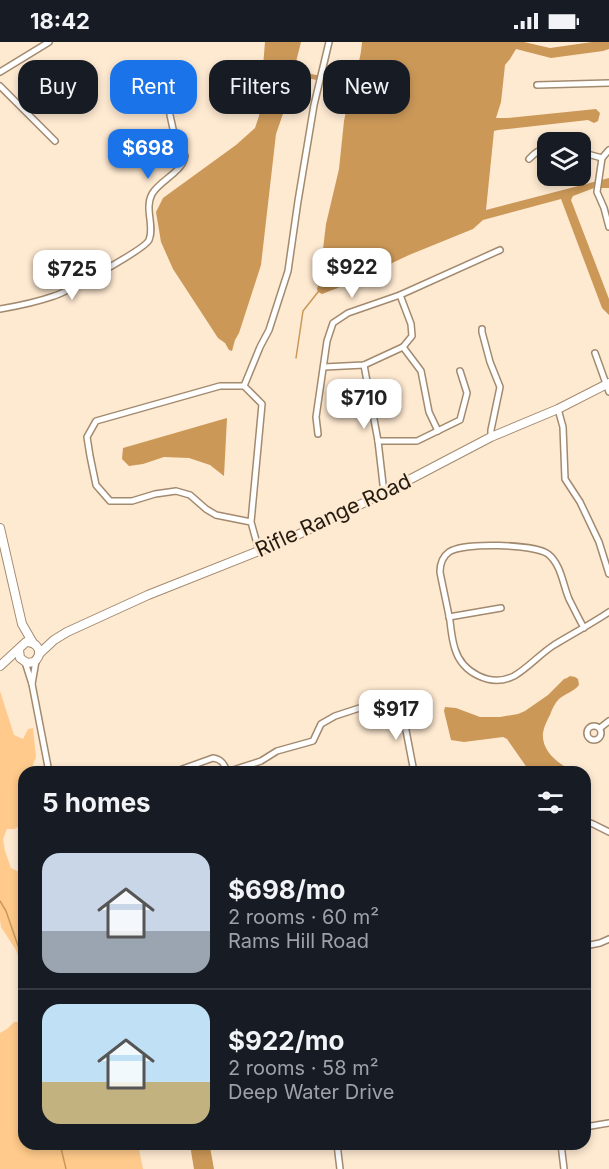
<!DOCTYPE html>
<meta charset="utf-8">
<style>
:root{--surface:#171b24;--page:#242831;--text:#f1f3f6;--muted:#9ea1a6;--line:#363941;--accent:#1a73e8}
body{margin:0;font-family:Inter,sans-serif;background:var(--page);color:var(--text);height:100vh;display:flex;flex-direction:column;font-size:22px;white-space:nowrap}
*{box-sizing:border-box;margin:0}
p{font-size:20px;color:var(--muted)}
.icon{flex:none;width:33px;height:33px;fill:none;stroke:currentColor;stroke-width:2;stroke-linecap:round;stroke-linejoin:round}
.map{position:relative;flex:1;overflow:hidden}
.details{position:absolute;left:18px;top:724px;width:573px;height:384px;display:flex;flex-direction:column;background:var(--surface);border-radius:18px;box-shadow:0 3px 9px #0003}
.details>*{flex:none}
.top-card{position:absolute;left:18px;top:18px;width:573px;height:54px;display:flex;gap:12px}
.buttons{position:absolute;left:537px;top:90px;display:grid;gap:12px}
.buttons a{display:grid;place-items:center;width:54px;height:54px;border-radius:12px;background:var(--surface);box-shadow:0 3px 9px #0003;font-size:30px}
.price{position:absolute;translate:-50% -51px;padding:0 14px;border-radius:12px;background:#fff;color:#222;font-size:20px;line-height:39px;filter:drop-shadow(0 2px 3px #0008)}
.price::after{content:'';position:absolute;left:50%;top:36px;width:18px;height:14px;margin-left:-9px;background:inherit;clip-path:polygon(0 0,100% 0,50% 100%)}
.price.on{background:var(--accent);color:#fff}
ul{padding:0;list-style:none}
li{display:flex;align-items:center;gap:18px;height:150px;padding:0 24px}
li+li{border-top:2px solid var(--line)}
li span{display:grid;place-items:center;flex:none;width:168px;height:120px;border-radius:18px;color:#555}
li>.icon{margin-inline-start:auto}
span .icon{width:72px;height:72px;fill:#fffc;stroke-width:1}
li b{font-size:26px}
h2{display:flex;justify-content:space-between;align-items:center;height:72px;padding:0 24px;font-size:26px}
.chip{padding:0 21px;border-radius:18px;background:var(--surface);box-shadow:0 3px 9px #0003;font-size:21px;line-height:54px}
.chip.on{background:var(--accent);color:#fff}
.status{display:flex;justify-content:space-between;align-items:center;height:42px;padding:0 30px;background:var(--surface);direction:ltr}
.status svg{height:16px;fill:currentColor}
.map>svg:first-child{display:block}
.green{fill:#ffca8b}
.water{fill:#cb9858}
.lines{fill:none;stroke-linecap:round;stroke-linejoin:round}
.stream{stroke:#cb9858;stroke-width:1.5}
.street-casing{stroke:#a28a6f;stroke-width:8}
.secondary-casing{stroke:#a28a6f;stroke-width:10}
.street{stroke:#fff;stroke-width:5}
.secondary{stroke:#fff;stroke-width:8}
.labels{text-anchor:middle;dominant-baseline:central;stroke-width:5;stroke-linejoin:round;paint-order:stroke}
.street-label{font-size:21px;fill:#241b10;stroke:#fee9d1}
</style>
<div class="status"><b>18:42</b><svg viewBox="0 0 49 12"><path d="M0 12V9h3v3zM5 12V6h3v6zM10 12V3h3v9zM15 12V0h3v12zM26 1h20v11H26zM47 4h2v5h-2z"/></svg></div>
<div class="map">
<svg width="609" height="1127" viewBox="0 0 609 1127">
<rect width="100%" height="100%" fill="#fee9d1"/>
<g class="green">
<polygon points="0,649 14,693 23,697 28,687 33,686 36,715 30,730 24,730 24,782 14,787 7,787 3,797 5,809 11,826 17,829 24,829 24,931 16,908 1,885 0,878"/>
<polygon points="14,980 24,980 24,1102 138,1103 143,1127 0,1127 0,991 7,987"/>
</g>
<g class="water">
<path d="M265,0h36l-5,20 1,7 3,3 49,9c9,-9 12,-26 13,-39h162l26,6 42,-6h17v7l-6,2 -52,7 -35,-9 -6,10 -5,6 -4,37 -5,16h11l89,-9 4,4 -2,8 -4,2 -6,-3 -90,10 -4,1 -8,79 123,-32v10h-15l-21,8 -2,4 38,99v16l-7,-7 -41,-109 -78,21 -10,9 -64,26 -61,29 -26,10 -4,-2 -1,-3 2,-6 7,-59 13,-55 5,-48 6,-29 -3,-5 -44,-10 -9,3 -7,15 -2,13 -9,26 -15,131 -22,68 -4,7 -3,11 -3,-1 -4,-7 -7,-5 -45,-69 -12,-27 -5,-30 7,-14 73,-53 19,-17 4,-12z"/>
<polygon points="227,376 224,434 210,423 189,416 164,415 143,422 129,424 122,417 123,406"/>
<path d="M570,634l5,1 3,2 1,6c-7,8 -13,8 -20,14 -4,4 -7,10 -9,16 -3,6 -6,11 -7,18 -2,19 17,32 32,39h-45l-23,-33 -4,-2 -39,5 -13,-2 -7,-29 1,-4 11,1 24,9h20l18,-3 7,-3 23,-16 16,-16 3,-1z"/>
<polygon points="190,1103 208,1103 210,1105 214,1127 194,1127"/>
</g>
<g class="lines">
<g class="stream">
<polyline points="296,316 303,269 318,250"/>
<polyline points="0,859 6,869 24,921"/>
<polyline points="60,1102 66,1127"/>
</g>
<defs>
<g id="street">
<polyline points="0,30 49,0"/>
<polyline points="537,43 609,41"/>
<polyline points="0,44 55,99"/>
<polyline points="609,108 602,116 597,150 604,166 609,185"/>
<polyline points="580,110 602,116"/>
<path d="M529,117c6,-6 10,-10 19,-10"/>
<path d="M0,267c18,-3 37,-7 54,-13 13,-4 91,-47 95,-56 6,-14 -5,-31 3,-46 8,-14 30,-21 33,-38l-10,-18 -5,-23"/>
<polyline points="482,287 482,290 490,320 500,345 491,388 491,395"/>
<polyline points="403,305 421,329 429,370 438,389"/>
<polyline points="595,311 609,350"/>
<polyline points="364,323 378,399 384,451"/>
<polyline points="324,325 364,323 403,305 412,294 411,282 400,253"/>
<polyline points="244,344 260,305 269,288 288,229 298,159 314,63 329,0"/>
<polyline points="558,367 563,385 565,437 580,460 599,500 609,532"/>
<polyline points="318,392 316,375 327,299 333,281 348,271 400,253 500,208"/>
<polyline points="378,399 417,399 460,378 467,351 460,329"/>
<polyline points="251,480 216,473 206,467 190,453 176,449 155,452 132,459 110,459 96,443 90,414 87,395 96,379 220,344 244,344 262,362 251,480 259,509"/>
<polyline points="449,575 501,566"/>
<path d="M584,586c-5,-9 -10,-19 -15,-29 -6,-14 -8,-35 -21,-45 -14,-10 -85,-12 -99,-2 -7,5 -9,12 -9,20 3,16 7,33 10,49 1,9 2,19 5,28 7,23 35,39 59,27 14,-8 26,-22 40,-31 18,-11 37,-21 55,-33"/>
<polyline points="25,620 32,642 36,619"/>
<polyline points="32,642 49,730"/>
<circle cx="594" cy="691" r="7"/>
<polyline points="600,686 609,679"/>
<path d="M174,730l39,-14c9,1 12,7 14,14"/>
<polyline points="227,730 261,719 277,709 313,699 321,682 335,674 381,659 388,658 394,660 404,678 414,730"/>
<polyline points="585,779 593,782 609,790"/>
<polyline points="585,904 600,901 609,897"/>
<polyline points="585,1085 609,1081"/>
<polyline points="337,1102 340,1127"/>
<polyline points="561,1102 564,1127"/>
</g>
<g id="secondary">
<polyline points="0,486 22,582 33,601"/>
<polyline points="40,611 54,598 67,590 148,553 289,497 384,451 491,395 558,367 609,341"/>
<path d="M0,624l26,-24c12,0 18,11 8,20l-7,1 -7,-5 -1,-8"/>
</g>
</defs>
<use href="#street" class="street-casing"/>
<use href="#secondary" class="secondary-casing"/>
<use href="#street" class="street"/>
<use href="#secondary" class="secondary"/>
</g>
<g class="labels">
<g class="street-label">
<text transform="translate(333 473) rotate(-25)">Rifle Range Road</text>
</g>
</g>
</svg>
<div class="buttons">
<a><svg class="icon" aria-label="layers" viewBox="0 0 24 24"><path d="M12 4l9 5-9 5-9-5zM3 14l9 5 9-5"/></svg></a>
</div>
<b class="price on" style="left:148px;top:138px">$698</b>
<b class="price" style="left:352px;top:257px">$922</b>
<b class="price" style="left:72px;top:259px">$725</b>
<b class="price" style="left:364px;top:388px">$710</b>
<b class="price" style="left:396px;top:699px">$917</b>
<div class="top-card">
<a class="chip">Buy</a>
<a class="chip on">Rent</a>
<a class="chip">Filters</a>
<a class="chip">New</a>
</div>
<section class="details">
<h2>5 homes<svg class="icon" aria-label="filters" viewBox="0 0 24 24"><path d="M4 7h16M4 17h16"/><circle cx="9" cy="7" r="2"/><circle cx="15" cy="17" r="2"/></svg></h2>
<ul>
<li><span style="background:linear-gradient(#c9d6e8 65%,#9aa5b1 0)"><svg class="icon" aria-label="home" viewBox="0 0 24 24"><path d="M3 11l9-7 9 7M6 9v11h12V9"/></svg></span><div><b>$698/mo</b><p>2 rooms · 60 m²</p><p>Rams Hill Road</p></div></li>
<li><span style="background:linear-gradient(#bfe0f5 65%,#c2b280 0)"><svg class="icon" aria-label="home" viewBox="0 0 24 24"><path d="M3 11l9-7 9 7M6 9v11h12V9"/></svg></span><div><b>$922/mo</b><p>2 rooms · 58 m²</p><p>Deep Water Drive</p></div></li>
</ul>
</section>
</div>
